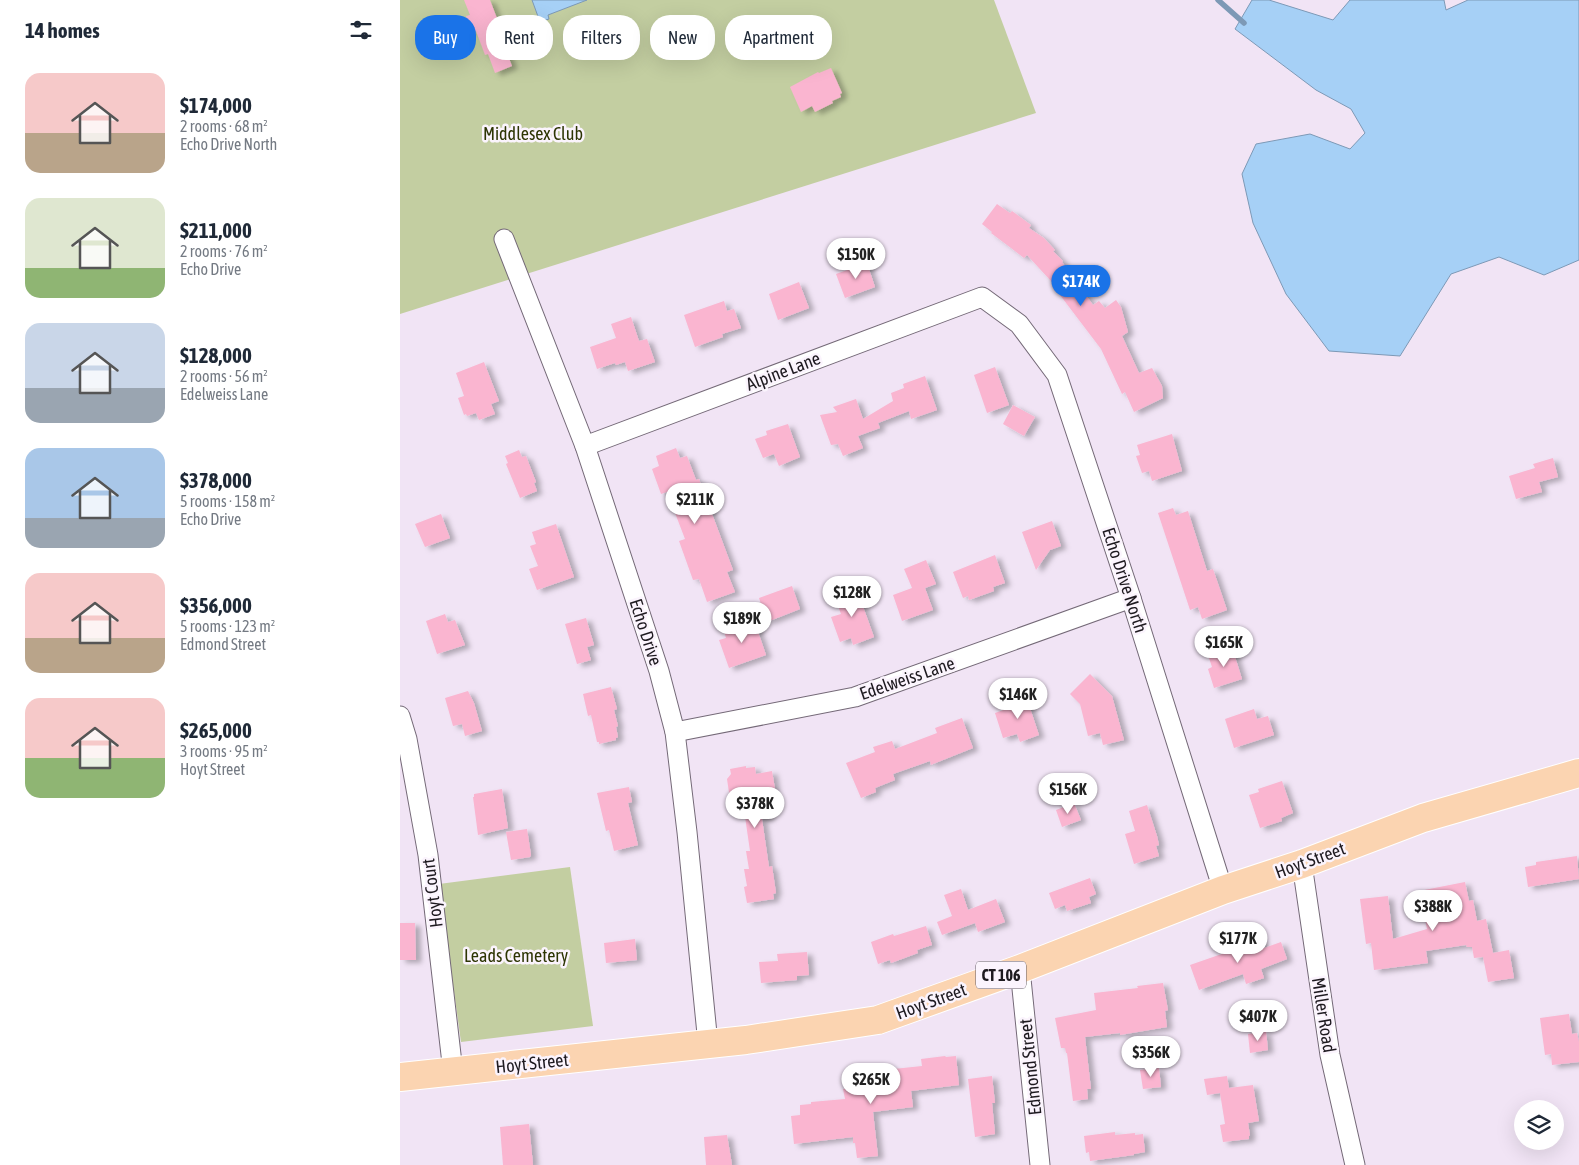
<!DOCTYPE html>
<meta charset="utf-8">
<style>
:root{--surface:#fff;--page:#f6f6f7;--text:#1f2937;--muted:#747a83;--accent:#1a73e8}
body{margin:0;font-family:"Asap Condensed",sans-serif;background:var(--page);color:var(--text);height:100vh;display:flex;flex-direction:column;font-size:19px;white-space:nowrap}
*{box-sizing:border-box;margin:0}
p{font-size:16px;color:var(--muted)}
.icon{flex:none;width:28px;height:28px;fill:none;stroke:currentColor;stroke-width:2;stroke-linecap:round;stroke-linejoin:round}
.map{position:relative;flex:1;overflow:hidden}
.details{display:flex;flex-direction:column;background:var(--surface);width:400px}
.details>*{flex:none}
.hud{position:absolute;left:15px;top:15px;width:475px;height:45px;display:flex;gap:10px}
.fabs{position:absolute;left:1114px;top:1100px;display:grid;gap:10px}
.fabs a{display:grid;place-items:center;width:50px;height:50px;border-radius:50%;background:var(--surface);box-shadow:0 5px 20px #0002;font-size:25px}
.price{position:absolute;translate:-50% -42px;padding:0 11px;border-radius:18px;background:#fff;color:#222;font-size:16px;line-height:32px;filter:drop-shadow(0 1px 2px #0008)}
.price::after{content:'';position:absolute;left:50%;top:30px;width:15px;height:11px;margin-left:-8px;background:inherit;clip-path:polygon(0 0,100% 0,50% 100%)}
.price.active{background:var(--accent);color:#fff}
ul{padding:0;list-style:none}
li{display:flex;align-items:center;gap:15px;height:125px;padding:0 25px}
li span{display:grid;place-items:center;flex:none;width:140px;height:100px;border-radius:15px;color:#555}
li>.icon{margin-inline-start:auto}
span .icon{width:60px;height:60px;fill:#fffc;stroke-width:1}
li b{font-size:21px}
h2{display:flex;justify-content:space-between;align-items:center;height:60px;padding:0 25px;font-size:21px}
.pill{padding:0 18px;border-radius:20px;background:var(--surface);box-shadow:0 5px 20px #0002;font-size:18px;line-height:45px}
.pill.active{background:var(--accent);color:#fff}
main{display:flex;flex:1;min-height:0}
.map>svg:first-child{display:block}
.green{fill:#c3cea1}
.water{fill:#a6d0f6;stroke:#7d99b6}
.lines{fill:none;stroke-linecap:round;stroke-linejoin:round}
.stream{stroke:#7d99b6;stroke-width:5.5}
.building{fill:#fab5d0;filter:url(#shadow)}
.minor-casing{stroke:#746977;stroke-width:21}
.primary-casing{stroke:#fff;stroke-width:30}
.minor{stroke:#fff;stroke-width:19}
.primary{stroke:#fbd4b1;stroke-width:28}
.labels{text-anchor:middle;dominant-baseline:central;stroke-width:5;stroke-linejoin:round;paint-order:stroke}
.shield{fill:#fbf4fd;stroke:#605b62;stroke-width:1}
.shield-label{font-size:16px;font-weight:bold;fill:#1e1a20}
.park-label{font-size:18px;fill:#2d3503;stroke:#fbf4fd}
.street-label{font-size:18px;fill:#1e1a20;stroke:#fbf4fd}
</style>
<main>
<section class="details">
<h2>14 homes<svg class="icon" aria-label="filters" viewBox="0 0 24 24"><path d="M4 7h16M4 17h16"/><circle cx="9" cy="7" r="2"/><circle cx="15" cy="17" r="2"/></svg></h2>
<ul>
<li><span style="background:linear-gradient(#f6c9c9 60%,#b9a48a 0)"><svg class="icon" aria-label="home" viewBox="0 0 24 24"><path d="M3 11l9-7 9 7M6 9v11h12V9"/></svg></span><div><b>$174,000</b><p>2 rooms · 68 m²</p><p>Echo Drive North</p></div></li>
<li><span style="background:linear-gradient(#dfe7d0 70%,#8fb573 0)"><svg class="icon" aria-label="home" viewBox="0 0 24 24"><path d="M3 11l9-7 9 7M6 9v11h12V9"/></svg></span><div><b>$211,000</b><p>2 rooms · 76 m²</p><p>Echo Drive</p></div></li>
<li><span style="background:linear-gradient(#c9d6e8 65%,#9aa5b1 0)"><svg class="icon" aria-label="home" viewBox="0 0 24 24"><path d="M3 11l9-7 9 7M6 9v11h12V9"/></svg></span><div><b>$128,000</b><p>2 rooms · 56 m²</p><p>Edelweiss Lane</p></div></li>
<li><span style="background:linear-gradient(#a9c7e8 70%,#9aa5b1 0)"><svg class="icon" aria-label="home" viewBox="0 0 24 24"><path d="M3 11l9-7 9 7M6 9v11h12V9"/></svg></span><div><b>$378,000</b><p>5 rooms · 158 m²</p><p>Echo Drive</p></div></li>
<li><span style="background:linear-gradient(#f6c9c9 65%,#b9a48a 0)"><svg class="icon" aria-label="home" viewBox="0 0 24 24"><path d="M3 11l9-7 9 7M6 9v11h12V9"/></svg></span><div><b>$356,000</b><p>5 rooms · 123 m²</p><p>Edmond Street</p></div></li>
<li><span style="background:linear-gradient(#f6c9c9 60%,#8fb573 0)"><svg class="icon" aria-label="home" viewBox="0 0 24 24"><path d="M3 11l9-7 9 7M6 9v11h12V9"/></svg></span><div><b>$265,000</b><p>3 rooms · 95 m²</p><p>Hoyt Street</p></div></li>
</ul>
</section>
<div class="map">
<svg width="1179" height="1165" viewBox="0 0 1179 1165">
<defs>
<filter id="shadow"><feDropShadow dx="5.5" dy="3" stdDeviation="2.5" flood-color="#0004"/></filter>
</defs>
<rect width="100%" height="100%" fill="#f1e4f5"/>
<g class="green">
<polygon points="0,0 594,0 636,113 0,314"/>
<polygon points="170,867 193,1026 61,1042 39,884"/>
</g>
<g class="water">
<polygon points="132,0 187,0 148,15 149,19 140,22"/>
<polygon points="852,0 869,0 933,20 950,0 1044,0 1046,10 1068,0 1179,0 1179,260 1144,275 1099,257 1051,274 1000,356 929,351 886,294 853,223 842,174 856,144 910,134 950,149 965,133 951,109 916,90 835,29"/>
</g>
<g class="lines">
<polyline class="stream" points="818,0 844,23"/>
</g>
<g class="building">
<polygon points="64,0 90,0 108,47 105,48 112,66 95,73 88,54 85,55 76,31 72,33 66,16 70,15"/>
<polygon points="431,68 442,93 440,94 441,97 432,101 433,103 415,112 412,106 401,112 390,87 418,72 419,73"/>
<polygon points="597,204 610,213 612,211 631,225 629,228 644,238 655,250 653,251 663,261 662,262 693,305 699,301 705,308 716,300 721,307 728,332 722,336 739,373 752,368 762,386 763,398 734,412 725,392 722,394 701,349 660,295 662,293 627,255 624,258 611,248 591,233 592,232 582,224"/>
<polygon points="467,263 475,287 445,298 436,274"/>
<polygon points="399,282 409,308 378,320 369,294"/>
<polygon points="324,301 327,311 334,309 341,328 322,334 323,337 295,347 284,315"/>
<polygon points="231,317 239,341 247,339 255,362 228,371 225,362 216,365 215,363 197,369 190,347 216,338 211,324"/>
<polygon points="84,362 99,401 91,404 95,414 79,420 76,413 67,416 66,414 64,415 58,398 64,396 56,373"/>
<polygon points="595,367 609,405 587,413 574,375"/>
<polygon points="525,376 537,410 511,419 509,411 478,423 480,428 458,436 463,448 443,456 438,444 431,445 420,415 437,412 433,407 456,399 463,419 493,401 491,393 504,388 503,384"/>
<polygon points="613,405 635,417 624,436 603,424"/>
<polygon points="388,424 400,457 379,466 374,454 363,458 355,439 367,435 366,431"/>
<polygon points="772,434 782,471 752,481 749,471 742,473 736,456 740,455 737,445"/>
<polygon points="276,448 280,458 287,456 296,480 299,479 333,570 327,572 335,592 307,602 299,579 293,580 279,541 285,539 267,492 261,494 252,469 259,466 256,456"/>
<polygon points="119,450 122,457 126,456 136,482 134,483 137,491 120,498 106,464 108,463 105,456"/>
<polygon points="1153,458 1158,477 1139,482 1142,492 1116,499 1109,476 1135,468 1133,464"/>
<polygon points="773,508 776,515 788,511 807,571 813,569 827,610 802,619 798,607 790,610 758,513"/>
<polygon points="41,514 50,538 25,547 15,524"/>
<polygon points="652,521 661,546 650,550 636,570 622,532"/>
<polygon points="156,524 174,577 137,590 129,569 138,566 130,546 136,544 132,532"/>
<polygon points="595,555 605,583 593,587 594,591 569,600 568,596 563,598 553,572"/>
<polygon points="526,560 536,584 525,588 533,610 502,621 493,595 512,588 504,569"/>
<polygon points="392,586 400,609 367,622 359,598"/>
<polygon points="456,587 474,637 453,645 451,638 440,642 431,617 441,614 434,595"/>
<polygon points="45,614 48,622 55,620 65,645 37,654 26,621"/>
<polygon points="186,618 194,645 187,647 191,660 177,664 165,624"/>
<polygon points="354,620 366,655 329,668 319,640 326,638 324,631"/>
<polygon points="832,647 842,679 814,688 808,669 812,667 808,655"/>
<polygon points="690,674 712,696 724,740 703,745 700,733 688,736 680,704 670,694"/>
<polygon points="211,687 217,709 214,710 218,726 216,727 218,737 216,738 216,740 199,744 199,742 197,742 191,715 188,716 183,694"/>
<polygon points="68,691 74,703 82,731 65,736 62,724 53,726 45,698"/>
<polygon points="626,696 639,735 620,742 617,734 603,738 595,713 609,708 607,702"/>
<polygon points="854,709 857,719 868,716 874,735 834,748 825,719"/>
<polygon points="562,718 573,748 533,764 531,765 530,761 493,774 495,780 475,788 476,792 461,798 446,763 475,752 473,747 492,741 495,749 537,733 535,728"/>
<polygon points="346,766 346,768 355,767 356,774 372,771 375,789 367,790 369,800 366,800 369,818 362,819 369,867 372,866 376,893 373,894 374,899 347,903 344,887 347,886 344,869 349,869 346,851 350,851 343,803 341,797 330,799 327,779 331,774 330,769"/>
<polygon points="882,781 893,813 881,818 882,821 860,828 849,795 859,792 858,789"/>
<polygon points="229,787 232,802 228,803 238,845 214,851 209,830 206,831 197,793"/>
<polygon points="102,789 108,828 78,835 73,797 74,797 74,794"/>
<polygon points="674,803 681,820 662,827 656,810"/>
<polygon points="747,805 757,836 759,845 756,846 759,856 734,864 725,834 735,831 729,811"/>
<polygon points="127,829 131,855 130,857 111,860 106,832"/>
<polygon points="1177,856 1179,879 1128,887 1125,867 1136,865 1136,862"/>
<polygon points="690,878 696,894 689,897 691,903 667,911 665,905 655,909 649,893"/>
<polygon points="1065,882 1069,901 1073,900 1077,921 1086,919 1093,953 1109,950 1114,978 1088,982 1083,957 1074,958 1072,947 1067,947 1066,945 1026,951 1028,963 974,970 971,943 966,944 960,899 988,896 993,939 1027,929 1019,891"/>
<polygon points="561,889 568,910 596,899 605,922 578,932 575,923 542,935 537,922 552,916 544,895"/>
<polygon points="0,923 15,923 16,960 0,960"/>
<polygon points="526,926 532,945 517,950 518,953 491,963 490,960 478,964 471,942 493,934 494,936"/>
<polygon points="235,939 237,960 206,963 204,943"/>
<polygon points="862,940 864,948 881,942 887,959 861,969 864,978 846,984 843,974 799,990 790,965"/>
<polygon points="407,952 409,975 397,976 397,980 361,983 359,962 378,961 377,954"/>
<polygon points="763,983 768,1010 765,1011 767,1027 720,1035 720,1033 685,1037 691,1089 687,1089 688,1099 673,1101 667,1053 666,1053 665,1048 661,1048 655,1018 696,1010 694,993 738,988 737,986"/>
<polygon points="1169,1014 1172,1034 1177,1033 1179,1042 1179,1062 1152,1065 1151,1054 1145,1055 1140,1018"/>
<polygon points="866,1031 868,1050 850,1053 848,1034"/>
<polygon points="545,1056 546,1057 556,1056 559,1085 511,1091 513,1107 473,1112 478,1156 457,1158 455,1143 453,1143 453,1137 394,1144 391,1116 400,1115 400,1105 411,1104 411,1102 445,1099 443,1089 486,1084 484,1070 522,1066 521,1059"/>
<polygon points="759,1068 761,1087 743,1089 740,1070"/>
<polygon points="592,1076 595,1103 592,1103 595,1134 575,1137 568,1079"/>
<polygon points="827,1076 829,1088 853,1085 859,1121 848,1123 850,1135 849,1136 849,1139 823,1142 820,1125 825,1124 820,1093 807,1095 804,1079"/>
<polygon points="129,1124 133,1165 103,1165 100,1127"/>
<polygon points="715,1132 715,1135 735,1133 735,1135 743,1134 745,1152 734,1154 734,1155 690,1161 689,1152 686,1153 684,1136"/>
<polygon points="327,1135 332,1165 306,1165 304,1137"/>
</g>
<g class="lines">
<defs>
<g id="minor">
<polyline points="104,239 185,446 259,671 275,732 287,832 308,1044"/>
<polyline points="185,446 582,297 619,324 657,375 731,598 823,890"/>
<polyline points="0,716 7,739 28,855 53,1072"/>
<polyline points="275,732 455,697 731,598"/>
<polyline points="902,864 930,1055 955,1165"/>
<polyline points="620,969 640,1165"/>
</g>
<polyline id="primary" points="0,1077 346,1040 478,1020 620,969 823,890 902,864 1023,818 1179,773"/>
</defs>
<use href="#minor" class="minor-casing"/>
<use href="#primary" class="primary-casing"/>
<use href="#minor" class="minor"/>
<use href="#primary" class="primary"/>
</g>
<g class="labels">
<rect class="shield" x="576" y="961.5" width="50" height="27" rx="4"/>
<g class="shield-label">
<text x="601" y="975">CT 106</text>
</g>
<g class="park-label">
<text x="133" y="133">Middlesex Club</text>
<text x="116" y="955">Leads Cemetery</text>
</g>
<g class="street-label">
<text transform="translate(383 371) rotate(-21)">Alpine Lane</text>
<text transform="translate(725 580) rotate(72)">Echo Drive North</text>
<text transform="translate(246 632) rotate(72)">Echo Drive</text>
<text transform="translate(507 678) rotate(-19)">Edelweiss Lane</text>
<text transform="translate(910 860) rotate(-20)">Hoyt Street</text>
<text transform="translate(32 893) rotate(-97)">Hoyt Court</text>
<text transform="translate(531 1001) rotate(-20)">Hoyt Street</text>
<text transform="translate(924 1015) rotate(81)">Miller Road</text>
<text transform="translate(132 1063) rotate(-6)">Hoyt Street</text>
<text transform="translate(630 1067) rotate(-96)">Edmond Street</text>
</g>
</g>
</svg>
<div class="fabs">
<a><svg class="icon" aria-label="layers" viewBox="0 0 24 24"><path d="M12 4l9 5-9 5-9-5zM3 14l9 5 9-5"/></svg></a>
</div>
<b class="price" style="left:456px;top:280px">$150K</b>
<b class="price active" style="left:681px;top:307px">$174K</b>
<b class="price" style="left:295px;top:525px">$211K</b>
<b class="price" style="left:452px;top:618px">$128K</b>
<b class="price" style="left:342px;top:644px">$189K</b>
<b class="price" style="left:824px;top:668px">$165K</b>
<b class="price" style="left:618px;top:720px">$146K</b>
<b class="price" style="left:668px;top:815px">$156K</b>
<b class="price" style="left:355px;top:829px">$378K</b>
<b class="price" style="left:1033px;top:932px">$388K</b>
<b class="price" style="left:838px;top:964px">$177K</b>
<b class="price" style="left:858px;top:1042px">$407K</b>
<b class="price" style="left:751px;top:1078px">$356K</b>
<b class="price" style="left:471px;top:1105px">$265K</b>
<div class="hud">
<a class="pill active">Buy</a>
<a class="pill">Rent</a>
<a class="pill">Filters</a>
<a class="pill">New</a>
<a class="pill">Apartment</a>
</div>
</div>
</main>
